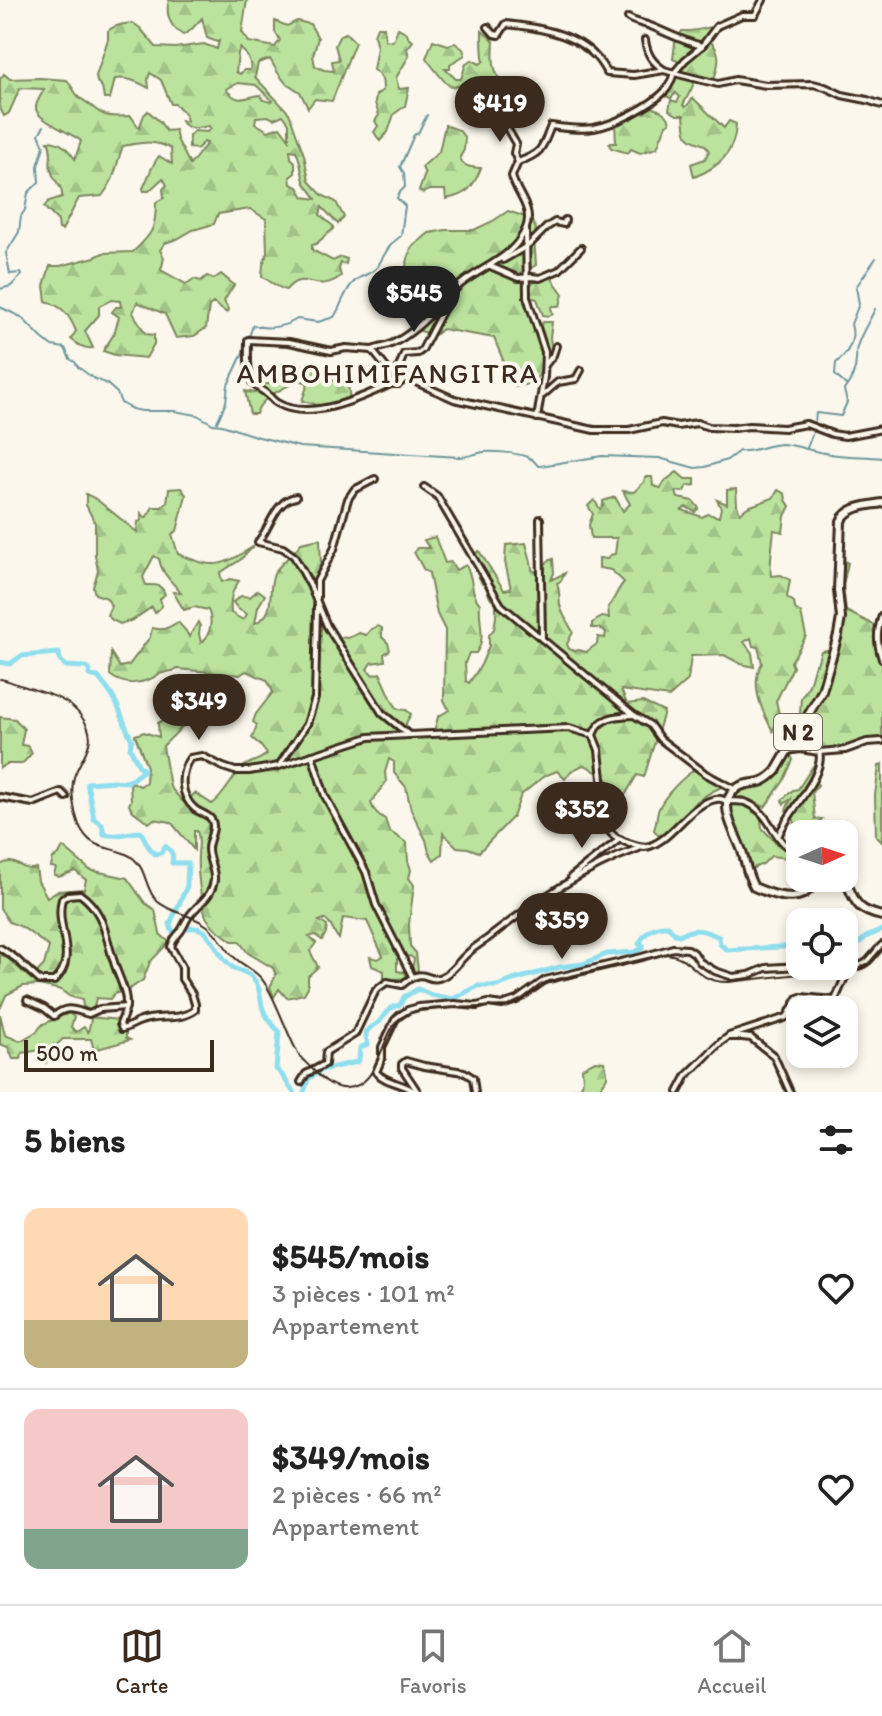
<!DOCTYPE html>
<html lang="fr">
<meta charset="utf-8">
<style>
:root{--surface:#fff;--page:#f2f2f2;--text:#222;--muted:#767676;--line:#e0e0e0;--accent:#3b2a1e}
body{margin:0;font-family:Itim,sans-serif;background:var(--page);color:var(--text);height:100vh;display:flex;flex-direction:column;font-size:30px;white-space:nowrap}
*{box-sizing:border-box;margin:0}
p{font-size:26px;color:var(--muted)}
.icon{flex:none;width:44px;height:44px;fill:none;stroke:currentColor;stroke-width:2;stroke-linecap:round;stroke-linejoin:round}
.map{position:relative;height:1092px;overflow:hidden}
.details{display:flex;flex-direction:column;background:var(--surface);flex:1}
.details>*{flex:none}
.needle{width:52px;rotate:87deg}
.controls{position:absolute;left:786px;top:820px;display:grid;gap:16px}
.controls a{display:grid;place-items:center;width:72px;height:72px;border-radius:16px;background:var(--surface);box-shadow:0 4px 12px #0003;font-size:40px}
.scale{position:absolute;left:24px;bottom:20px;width:190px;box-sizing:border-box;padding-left:8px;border:4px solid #3b2a1e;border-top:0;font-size:22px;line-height:28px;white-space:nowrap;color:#3b2a1e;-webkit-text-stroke:6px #fbf7ec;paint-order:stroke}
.price{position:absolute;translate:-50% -68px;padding:0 18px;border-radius:28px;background:var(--accent);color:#fff;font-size:26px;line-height:52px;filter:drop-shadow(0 2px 4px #0008)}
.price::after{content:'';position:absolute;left:50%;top:48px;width:24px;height:18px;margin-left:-12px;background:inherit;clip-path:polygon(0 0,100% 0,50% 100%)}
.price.active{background:#222;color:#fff}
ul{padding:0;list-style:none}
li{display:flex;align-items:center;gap:24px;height:200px;padding:0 24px}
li+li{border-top:2px solid var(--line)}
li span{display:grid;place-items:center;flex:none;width:224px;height:160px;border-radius:16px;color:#555}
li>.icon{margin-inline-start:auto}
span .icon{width:96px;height:96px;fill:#fffc;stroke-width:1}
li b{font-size:34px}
h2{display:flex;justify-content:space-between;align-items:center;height:96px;padding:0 24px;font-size:34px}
.tabs{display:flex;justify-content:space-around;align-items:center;height:112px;border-top:2px solid var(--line);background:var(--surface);font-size:22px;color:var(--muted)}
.tabs a{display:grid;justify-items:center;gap:4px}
.tabs .active{color:var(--accent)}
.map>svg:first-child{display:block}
.built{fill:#f6e4e5}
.forest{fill:url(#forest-firs);stroke:#7c865e;stroke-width:2;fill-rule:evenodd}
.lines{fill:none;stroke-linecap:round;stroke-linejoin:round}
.stream{stroke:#6d969b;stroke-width:2}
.river{stroke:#8fdeee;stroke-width:5}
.minor-casing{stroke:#3b2a1e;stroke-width:10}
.major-casing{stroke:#3b2a1e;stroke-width:12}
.minor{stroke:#fbf7ec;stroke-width:4}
.major{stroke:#fbf7ec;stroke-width:6}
.rail{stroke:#3b2a1e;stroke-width:2}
.labels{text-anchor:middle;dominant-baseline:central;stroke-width:8;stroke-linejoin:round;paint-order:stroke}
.shield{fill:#fbf7ec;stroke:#75685c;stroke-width:2}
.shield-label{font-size:22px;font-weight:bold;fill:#3b2a1e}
.quarter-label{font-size:28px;letter-spacing:2px;fill:#3b2a1e;stroke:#fbf7ec}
</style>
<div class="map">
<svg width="882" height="1092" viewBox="0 0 882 1092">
<defs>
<pattern id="forest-firs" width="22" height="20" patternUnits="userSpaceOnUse" patternTransform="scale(2)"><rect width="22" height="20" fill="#bce39e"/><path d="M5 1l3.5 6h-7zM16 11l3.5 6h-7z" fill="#a2c388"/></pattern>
</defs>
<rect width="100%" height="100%" fill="#fbf7ec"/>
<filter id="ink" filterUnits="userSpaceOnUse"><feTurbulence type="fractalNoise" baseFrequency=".0125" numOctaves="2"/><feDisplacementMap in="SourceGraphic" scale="16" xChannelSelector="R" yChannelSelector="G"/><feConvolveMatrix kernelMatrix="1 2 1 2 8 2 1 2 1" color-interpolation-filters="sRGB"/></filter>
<g filter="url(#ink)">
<polygon class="built" points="400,366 424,371 432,376 430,383 399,375 398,374"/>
<g class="forest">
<path d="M169,0h78l-5,32 7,10 26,5 5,-7 -5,-8v-11l12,5 10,-5 13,3 8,14 -5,18 2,10 9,4 10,1 -2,-10 7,-1 -4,-15 5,-10 6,-2 9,9 -23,59 -17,-2 -7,9 -8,-16 -15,-10 -7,-9 -8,-14 -12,4 -3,14 34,36 15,42 5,26 13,14 14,7 8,15 -6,7 -16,-17 -2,8 13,11v3l-17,15 -4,1v5l21,11 8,-4 6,2 -1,5 -5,-1 -2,6 2,7c-26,20 -37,-9 -55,14 -8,-2 -17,-9 -24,-14l1,-11 4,-12 -1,-34 -16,-10 -32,5 -4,10 -21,6 -16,9 -12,4 -5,7 4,8 -3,12 25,14 8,-5 7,2 6,-5 7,3 7,-5 13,11 -10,16 4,8 -1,4 -14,-10 -4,3 -3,22 -12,8 -18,2 -11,-24 -28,-12 -4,11 13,21 8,1v9l-8,14 -31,-3 -12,-4 11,-17 5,-17 -7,-5 4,-5h5l-1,-6 -9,-1 -12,6v9l-14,16 8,17c-10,1 -15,-3 -22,-9l5,-8c-7,-17 -13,-24 -30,-30l-2,-15 6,-20h10l35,-9 8,-4 30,-1c19,-18 23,-23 23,-50l8,-4 -1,-9 4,-4 -4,-7 -14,13h-5l-1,-3c6,-11 8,-22 16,-32l13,8 -1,-15c-15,-10 -31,-6 -48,-3 -8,20 -6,31 -21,50l-23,2 -17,32 -3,-1 -1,-8 -14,-14 5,-6 13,-4c1,-11 -7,-14 -10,-24 -5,-12 3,-18 -4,-32 14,1 19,7 27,18l6,-18c-9,-8 -47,-22 -45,-34 0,-5 6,-13 8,-18l-24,-1 -11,25 -5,3 -4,-8v-29l4,-5 6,5 30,-1 27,2 12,18c10,4 15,12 24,16 8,4 19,2 28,2l8,12 5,-13 4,-4 12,11 6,9 9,-1 2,9 13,26 17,-22 -3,-1 -7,7 -8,-1v-12l5,-5 13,1 4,-3 -2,-3c-10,2 -23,5 -28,-5h6l-2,-8 -10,-9h-4l-10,-24 -11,-7 -2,6 1,9c-12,-6 -20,-11 -34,-9l-5,20h-6l-2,-12 -5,-5 -1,-6 12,-37v-8c6,-6 16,-7 25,-8l7,5 16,19 19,1 29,-4 13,5 2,-8 -2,1 -10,-4 -5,-20 -11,12 -8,5c-13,-8 -18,-21 -14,-35zM240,48c6,5 12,14 10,22h-6l-4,4 -4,-2 2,-19zM238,83l18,2 17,16 -1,1 -9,-2 -2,-5c-16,1 -22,11 -35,-6zM283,115l6,8v16l-9,-12 -12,4 -13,-8 1,-6 12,-1 6,3zM290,150l6,1c5,10 5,19 8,30 3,7 9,11 12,18l-12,-2 -6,-10 -7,-3 -1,-7 5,-4v-11l-4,-4z"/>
<path d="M717,26l-9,13c16,14 10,26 5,45l-18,-5c-2,10 -8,17 -12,26l3,2 7,-9 31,30 5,-7 7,3c-1,28 -16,43 -42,53l-3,-13 14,-5 4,-8 -4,-6c-22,-7 -19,-10 -21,-30h-7l-8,-5 2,-10 6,2 3,-5 -4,-4 -5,5 -9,-3 21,-32 -10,-4 2,-16 7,-12c12,1 22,-3 35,-5z"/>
<path d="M377,27h7l1,13 8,1 5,-13 9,5 2,6 4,2 -6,8 2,7 -13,22 3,11 10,-1 -4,18 -11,8 -6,18 -8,9 -6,-9 4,-6 -3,-5 4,-6 -4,-12 1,-8 7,-5c0,-10 -1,-15 -10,-20l4,-23 -3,-12z"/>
<path d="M482,31l12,10c-1,16 -2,29 8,42l-3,12 -7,11h-5l-23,-22c-5,2 -9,4 -14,2 -6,-3 -20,-23 -24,-28l7,-18 15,5 7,-2 8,6 2,6 -15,9v5h-5l11,10h5l5,-15 6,-4 8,4 4,-3c-2,-6 -2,-23 -2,-30z"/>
<path d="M648,106c8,3 21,6 22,17l-4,2 -9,23 -17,5 -9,-4 -3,4 -17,-5 -2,-5h7l-1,-21z"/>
<path d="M445,125l14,5 6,8 -1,12 -4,7c3,11 11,10 21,11 -8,20 -14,27 -35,31l-1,-9h-15l-7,3 -4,-2 6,-17 -3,-7 17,-15z"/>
<path d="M508,211l23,8 5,10 -2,8 2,28 -10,6 -2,16 26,-11 13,18 -3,12h-7l-2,2 2,6 -4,2 -6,-1 -6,-16 -3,-1 -10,4 14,28 5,-8h9l-2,15 2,16h-5c-4,21 -11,32 -33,34l-20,-49 -52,-9 -7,6 -15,-4 9,-22 -4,-4 -11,16 -8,-55 5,-18 18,-15 17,-3h28l19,-9z"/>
<path d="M298,363l10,5 7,-3 4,3 -2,10 13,1 18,6 2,16 -34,9 -1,-6 -13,-3 6,-18 -9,-3c-14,8 -39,17 -43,34h-6l-5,-23 10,2 4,-9h14l4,-5 5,-1 4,-11z"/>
<path d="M677,472l8,7h10v6l-8,1 -3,5 -8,1 2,6 15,3 6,7 -4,4 -9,-5 -4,3 20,7 6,-3 11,3 2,-9 -4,-8 10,4v-14l9,-1 1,16 3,8 8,-6 25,-9 5,-8 7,4 1,6 4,6 -5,10 -2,16 -9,-2c-1,10 -5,38 -3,46l10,-1 9,5 -3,17 7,5 1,7 6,4 5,23 -15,26 2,5 -17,34 3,13 -6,17c-11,-19 -24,-47 -11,-68l-4,-16 -5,-1 -2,-8 -7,4 8,11 2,14 -13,-3 -17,-9 -33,1 -3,24 -19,17 -48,-7 6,14 16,-2 21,10 -20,65 -7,-2 -13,22 -12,-9 -4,-8 -21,-14 -4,-1 -12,6 -6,8 -8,-8 -13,5 -23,19 -8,22 -34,35 -11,-4 -11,-1 -14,-14 -1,21 -8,6 -5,-8 -3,-12 -15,-30 -5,-23 -12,-14v-11l-5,-3 -4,13 1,10 -15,21c2,8 7,12 14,16l4,12 18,12 1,18 3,9 -2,8 5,7 -5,39 1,22 6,7 2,18 -6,2 -3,-3 3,-1 2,-10 -4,-3 -13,3v12l8,1 2,6 -23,2v-9l-12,-5 -2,-9 8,2 5,-3 -16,-35 -24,-3 -4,21c-6,-7 -7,-14 -14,-20l-6,2 8,5 -1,7 -4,7 -7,-5 -6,2 7,6 -6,8 8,16 -10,9v11l-4,7 -17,4 -8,-9 -5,8 -4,-10 6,-12 -3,-7 -25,-15 -9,-12h-7c-8,-6 -19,-13 -24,-21 -7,-10 -11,-51 -10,-64 0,-10 3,-15 -1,-25h-3v19l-23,-28 -17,-3 -5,4 -16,-12 -4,-6 2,-5 -1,-15 2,-3 8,4 6,-4 1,-15 -12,-32 9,-3 15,5 -1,-14 10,-6 16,1 3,4 -24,24 7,41 22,25 -2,-14 5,-5 17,11c11,-6 20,-27 31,-37 6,-5 16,-6 24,-13l-7,-9 -8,-7 5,-13 -4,-3 3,-8 17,-22 -6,-12 -21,-9 -6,4 -62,-6c-7,3 -12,3 -19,5 -4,2 -7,5 -11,6 -13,5 -27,4 -38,-5l1,-22 9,14 9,-2 21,-28 2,-9c12,3 16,0 26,-6l8,9 3,6 9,-15 2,4 -1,8 2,9c10,-8 12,-23 7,-33l-14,-3 -10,3 -11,-18 8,1c-9,-12 -19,-18 -22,-34l-5,-3 -11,21 3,8c10,0 15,-1 19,9l-5,5 2,7 -7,7 -3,-6 -19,13 -13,4 -8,-4 -5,-5 4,-9 -4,-8 -12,-4 -2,-7 5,-16 -3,-16v-32l-9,-18v-11l10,5 41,33 1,-10 3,-1v-8l5,5 7,-11h9l5,-5 2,-13 12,-1 5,7 -9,36 -5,3 6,20c37,15 42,14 76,-8l-14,14 -20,13 2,9 8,-3 9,2c-8,11 -9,18 -8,32l12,7 4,-6 -9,-5 -5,-7 8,-6 9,1 8,-7 7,5 -7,12 -3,16c24,-10 10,-33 20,-51 5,-8 19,-19 26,-29l19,-4 1,26 -5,9 -3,17 7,26 16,26 3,-6 9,1 11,-5 7,2 5,-6 7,-3 4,2v9l6,6 2,7 -6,4 1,7 -14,2 -4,6 6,6 7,-2 13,29 5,7 8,1 5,4 -5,9 2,15 25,-3 5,-18 11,-7 -5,-10 1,-70 -8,-16 -8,-41 -5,-3 -10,-18 3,-4h12l-5,-8 11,-3 10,26 6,-1 5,8 10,-5c8,15 4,28 14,39 -2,17 7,34 -4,49h-7l-4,10 1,18 3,2 12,-18 8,-19v-11l5,-6 2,-12v-13l-6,-6 -5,-13 -3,-1 -12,-27 9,-6 25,39 7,-1 -6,-27 1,-17 20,-2c2,10 6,17 6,27l6,3 10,-12 5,-2 1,14 -3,7 14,-7 -4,8 -4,2c3,8 2,14 3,22 2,9 8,18 13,27l-6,12 2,5 6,2 4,-1 7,2 11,-8 1,-7 7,1 1,-6 -7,-4h-7v-5l10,-6 7,1 -1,-11c7,-8 9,-17 16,-25l-13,-12 -12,-2v-10l8,1 3,-4 5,-1 2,-16h-26l-2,-13 4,-11 -5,-8 6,-6 6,9 3,-3v-5l12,-4 8,14 7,-7 -7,-13 11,1 10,-10 1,-5h7l1,9 8,2 4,-7z"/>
<path d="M839,557l9,6 -5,22 3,26 36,18v110c-21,1 -42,13 -63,13 -13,0 -17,-4 -32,-1l13,-38 1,-15 8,-13 6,-21h2l4,-13 13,-2 4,-14z"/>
<polygon points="0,717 15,719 24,729 21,745 28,746 32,753 22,764 7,764 0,768"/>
<polygon points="790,753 793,760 783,782 765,807 742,797 737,800 760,813 762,828 779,846 793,855 789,858 771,856 763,864 751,869 730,808 731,798 740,789 763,784 771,779"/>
<polygon points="817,760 820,762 814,780 818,785 812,792 815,819 822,819 815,828 817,834 800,834 800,836 793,818 786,810 791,799 784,804 782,800 793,790 798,789"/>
<polygon points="882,764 882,842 876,836 875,795 879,766"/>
<path d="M697,768l9,10 15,4v5c-10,5 -20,10 -28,18 -12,11 -19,26 -34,31l-5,-6c3,-7 2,-13 4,-19 5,-15 26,-35 39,-43z"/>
<path d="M63,847l27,23 37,8 18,25 10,7 5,24 9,8 -19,20 -7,18 -15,10 -14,4 -4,5 -14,-1 -2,9 -5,4 -6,-5 -1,-6 -13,-4 -8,-6 -22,-5 -16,1 -17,9 -6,14v-55l6,3 25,22 13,-14 5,-18 -27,-20 -13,-5 -9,-14v-43c17,-10 20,8 36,3l2,13 9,16 10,-6 27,-2 2,-9 -11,-9 -16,6 -5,-2 2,-7 -5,-1 2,-9 6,-3z"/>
<polygon points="69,1013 74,1017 71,1027 76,1032 84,1027 88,1032 91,1020 89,1017 119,1020 117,1027 120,1032 126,1032 126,1038 130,1040 94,1050 91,1039 63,1039 52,1049 46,1062 41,1050 22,1053 21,1059 13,1059 8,1047 0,1044 0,1014 5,1035 20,1041 36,1032 43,1024"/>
<path d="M595,1061l9,1c7,16 2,18 -8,30h-22l-2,-3 9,-2 2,-7 -1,-12z"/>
</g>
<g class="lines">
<g class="stream">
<polyline points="0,289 11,286 22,275 21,273 10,274 6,253 19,232 21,216 25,210 28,193 39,182 38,166 44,146 39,134 44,126"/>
<path d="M0,307l21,10 21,21 10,8 13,2 5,11 5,3 3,5 15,11 14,6 10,9 4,10 11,6 10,2h32l23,4 16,9 9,1 33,11 45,11 159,10c9,0 12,-2 20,-4 9,-3 40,0 48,4 7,3 7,4 11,9h2l62,-10 57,2 36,10 10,-1 22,-7 12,-9c14,2 28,-7 43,-7 15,1 28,7 43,9 19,4 38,3 57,5"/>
<path d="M846,385l-11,-10 1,-12c12,-9 20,-24 15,-39l8,-20 -3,-17 20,-29"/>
<path d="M217,422l9,-20 2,-17 15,-32 2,-11 4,-5 4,-12c13,5 32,2 44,-6l21,3 16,-5c7,-10 10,-25 19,-34 8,-9 19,-8 25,-17 7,-12 11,-22 23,-30l4,-30 -8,-8 2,-5 6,-6 -1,-14 -4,-6 14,-32 4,-2 9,-18"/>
<path d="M807,448l7,-18 2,-17 25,3 6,-14 -3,-12c7,-9 12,-18 12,-30 1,-10 -1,-4 1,-13 4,-14 12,-25 18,-38"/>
</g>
<g class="river">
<path d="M0,662l10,2 11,-8 38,-3 1,7 6,6 20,1 4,4 -1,4 9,2c7,9 16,19 20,30 5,11 8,22 14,33l-2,8 9,18 5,4 -16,12 -15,-1 -26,2 7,36 8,5 2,10c17,4 21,-2 37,-2l7,14 7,8 6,-1 4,-7c7,5 9,9 7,17h16l-1,23 -17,38 2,7 4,1c37,-16 34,17 55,34 6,6 15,4 21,11 8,9 8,19 10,29 2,9 11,19 17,26l-3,37c9,7 11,16 18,23"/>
<polyline points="844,946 856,946 866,937 882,930"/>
<path d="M304,1092l4,-13 13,-9 36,-8 2,-2 1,-12 8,-4c-6,-16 2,-14 11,-22 8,-9 7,-14 21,-17l4,-8 14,-8 13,6 22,4 25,-13h19l16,-6 47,-13 23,-3 24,-10 28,-2 8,-4v-3l-4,-1c6,-12 16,-19 29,-18l7,8 4,1c17,-8 24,-5 40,2l1,7 7,6 73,-4"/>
</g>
<defs>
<g id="minor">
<path d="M628,18c8,5 16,5 25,9 16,7 32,15 49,19"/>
<path d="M488,27l6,7 5,1 7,-11c30,3 69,9 90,33 4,4 8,11 11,16l27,2 30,-5 10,3 11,-13 17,-14 15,-20 25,-11h13l8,-15"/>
<path d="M645,40c2,14 7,22 19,30"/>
<path d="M882,105l-15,-5 -25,-5 -17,-8 -12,-3 -47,1 -31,-5 -17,4 -44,-11c-2,6 -4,12 -8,17 -15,16 -50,34 -72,38 -15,2 -29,0 -43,-2 -9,23 -9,27 -33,36l-6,14c4,18 22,32 14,52 -11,29 -43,38 -65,56 -23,20 -43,49 -72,61 -5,2 -12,3 -17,5l16,20 66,29 140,31h35l33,-7 16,3 19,-3 12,4 25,1 15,-2 35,2 22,-4 26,10 13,2 37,-7"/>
<polyline points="499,114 516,144 514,153 518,162"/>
<polyline points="526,229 527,297 545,352 544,377 537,418"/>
<polyline points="503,260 529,245 547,227 555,222 564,224 565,220"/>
<polyline points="490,266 518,278 532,277 540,278 559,270 581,248"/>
<path d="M372,350l-26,-2 -15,3 -42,-9 -41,-2c0,12 -1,27 2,38 4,10 11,10 18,17 3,2 5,6 9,8 32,19 84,-5 114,-19h8l7,-6"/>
<polyline points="546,364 553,355 556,346"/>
<polyline points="396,375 404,354 418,353 422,350 448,300"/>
<polyline points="543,395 558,382 576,379 581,370"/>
<polyline points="424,487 437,496 501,605 634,715 650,725 660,739 706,774 734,789"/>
<path d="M296,497c-21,3 -25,30 -38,45l25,6 11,8 16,29 17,41 55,87 27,22 160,-7 24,7 6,15 8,77c5,9 9,11 19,15 7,2 16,7 24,4 25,-9 39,-42 66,-47 7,-1 5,1 12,2 6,1 13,-1 19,2 26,10 27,45 53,49"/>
<polyline points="540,519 542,639"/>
<polyline points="317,598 317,581 334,549 348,499 354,490 375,479"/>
<path d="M882,616c-6,17 -5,27 0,43"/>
<path d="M593,735c6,-18 22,-19 40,-20"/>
<polyline points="819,752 845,750 867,742 882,741"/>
<polyline points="312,755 325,796 366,872 376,905 412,976"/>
<polyline points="280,764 307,724 315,698 317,607"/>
<polyline points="0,797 33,803 61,792 66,797"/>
<path d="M778,837c8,-23 48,-62 41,-85l-19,-3 -13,2"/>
<polyline points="571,877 620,839"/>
<path d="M0,948l15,10 25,23h14c26,-24 0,-53 8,-82l6,-4 12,-1c25,18 25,42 34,68 4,15 13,28 12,44 -1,6 -4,13 -6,18l2,5c8,-2 12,-6 19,-8 18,-7 37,1 54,-11v-6l-3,-10 -10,-15v-12l-11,-20c2,-8 4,-9 9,-15 4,-5 6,-12 10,-17 9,-12 22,-18 24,-35 1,-11 -6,-20 -6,-31 0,-10 9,-21 3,-30 -4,-5 -11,-6 -16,-10 -15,-13 -16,-35 -5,-51l12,-2 21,11 12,4h14l30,-5 90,-29 40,-2"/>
<path d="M820,966c16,1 35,6 48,-5 5,-5 9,-11 14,-16"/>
<path d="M27,1000l17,8 10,8c13,-11 20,-6 35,-2l11,-5 26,-2"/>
<polyline points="729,1036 787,1017 798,998 801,997 835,1000 846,975 852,968"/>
<path d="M301,1082l5,-8 19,-10 1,-12 29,-18 21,-44 11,-8 15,3c25,-22 24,2 43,-10 9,-5 14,-14 22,-21 6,-6 13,-10 20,-15 48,-37 95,-70 152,-91"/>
<path d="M415,1092c-13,-10 -28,-8 -39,-20l6,-14v-11l13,-27 4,-4 9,-6 11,-3 36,-3 22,2 11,-3 14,2 15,-5 28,-20 97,-23 31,-9 15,1 6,4 6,9 15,9 18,6 16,-2 17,-7 34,-2"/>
<polyline points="418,1092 402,1068 402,1064 406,1061 424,1066 464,1072 473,1078 475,1092"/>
<polyline points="678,1092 687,1075 721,1042 728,1037 742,1037 751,1038 774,1056 790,1092"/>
</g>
<g id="major">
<path d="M844,877c11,23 10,33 38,39"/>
<path d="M817,878c-4,6 -7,12 -12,15 -15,9 -37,0 -51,-6 -7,-12 -8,-23 -12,-36 -5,-14 -16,-32 -15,-48 1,-6 5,-11 10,-15 14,-9 22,1 39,-17l46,-80 16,-56 3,-17 -3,-28 3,-69c7,-15 26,-15 41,-18"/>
</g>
</defs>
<use href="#minor" class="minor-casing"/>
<use href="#major" class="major-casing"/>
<use href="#minor" class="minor"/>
<use href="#major" class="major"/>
<path class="rail" d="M0,679c8,1 15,5 23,7 21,7 44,11 58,30 20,26 1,37 -7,61 -4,14 0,35 5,48 13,30 38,19 55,34 13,11 11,31 23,42 13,12 34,13 49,24 12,8 18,22 28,32 7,7 16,11 24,18 15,13 29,61 41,80 5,7 12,12 17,18 8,7 16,14 26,15 36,3 37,-45 54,-66 7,-8 17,-11 27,-13l85,-3 14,-7 18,-14 9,-4 116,-27c29,1 28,29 64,28l132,-15 8,-4 13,-15"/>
</g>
</g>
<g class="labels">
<rect class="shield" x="774" y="714" width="48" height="36" rx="6"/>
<g class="shield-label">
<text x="798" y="732">N 2</text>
</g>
<g class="quarter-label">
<text x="388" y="373">AMBOHIMIFANGITRA</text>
</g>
</g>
</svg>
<div class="controls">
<a><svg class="needle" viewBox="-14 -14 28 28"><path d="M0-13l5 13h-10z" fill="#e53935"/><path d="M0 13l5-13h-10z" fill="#767676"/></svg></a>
<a><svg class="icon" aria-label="locate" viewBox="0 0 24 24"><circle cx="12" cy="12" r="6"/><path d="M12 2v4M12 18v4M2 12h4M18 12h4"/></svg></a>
<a><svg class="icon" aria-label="layers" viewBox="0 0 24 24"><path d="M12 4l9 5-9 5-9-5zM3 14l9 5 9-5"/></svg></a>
</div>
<div class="scale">500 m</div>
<b class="price" style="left:500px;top:144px">$419</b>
<b class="price active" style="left:414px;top:334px">$545</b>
<b class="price" style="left:199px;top:742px">$349</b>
<b class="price" style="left:582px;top:850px">$352</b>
<b class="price" style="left:562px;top:961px">$359</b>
</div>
<section class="details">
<h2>5 biens<svg class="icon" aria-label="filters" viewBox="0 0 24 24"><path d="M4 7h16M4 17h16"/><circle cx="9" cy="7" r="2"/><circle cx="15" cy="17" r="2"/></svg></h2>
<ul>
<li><span style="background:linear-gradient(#ffd9b3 70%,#c2b280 0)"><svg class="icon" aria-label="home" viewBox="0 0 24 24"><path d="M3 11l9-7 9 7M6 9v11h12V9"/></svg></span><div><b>$545/mois</b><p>3 pièces · 101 m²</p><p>Appartement</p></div><svg class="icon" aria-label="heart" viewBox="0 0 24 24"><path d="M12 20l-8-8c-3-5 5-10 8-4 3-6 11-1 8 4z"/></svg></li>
<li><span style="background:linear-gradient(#f6c9c9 75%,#7fa58c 0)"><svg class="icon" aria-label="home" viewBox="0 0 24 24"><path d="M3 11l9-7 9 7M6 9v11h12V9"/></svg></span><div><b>$349/mois</b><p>2 pièces · 66 m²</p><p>Appartement</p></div><svg class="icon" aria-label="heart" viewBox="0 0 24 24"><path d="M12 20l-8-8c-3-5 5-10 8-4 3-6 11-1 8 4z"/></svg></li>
</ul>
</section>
<nav class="tabs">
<a class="active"><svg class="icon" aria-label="map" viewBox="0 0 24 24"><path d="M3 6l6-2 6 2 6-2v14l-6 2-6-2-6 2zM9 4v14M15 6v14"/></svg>Carte</a>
<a><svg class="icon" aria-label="saved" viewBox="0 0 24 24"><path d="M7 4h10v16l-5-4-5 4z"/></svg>Favoris</a>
<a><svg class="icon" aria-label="home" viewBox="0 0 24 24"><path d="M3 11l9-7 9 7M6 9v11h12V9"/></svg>Accueil</a>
</nav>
